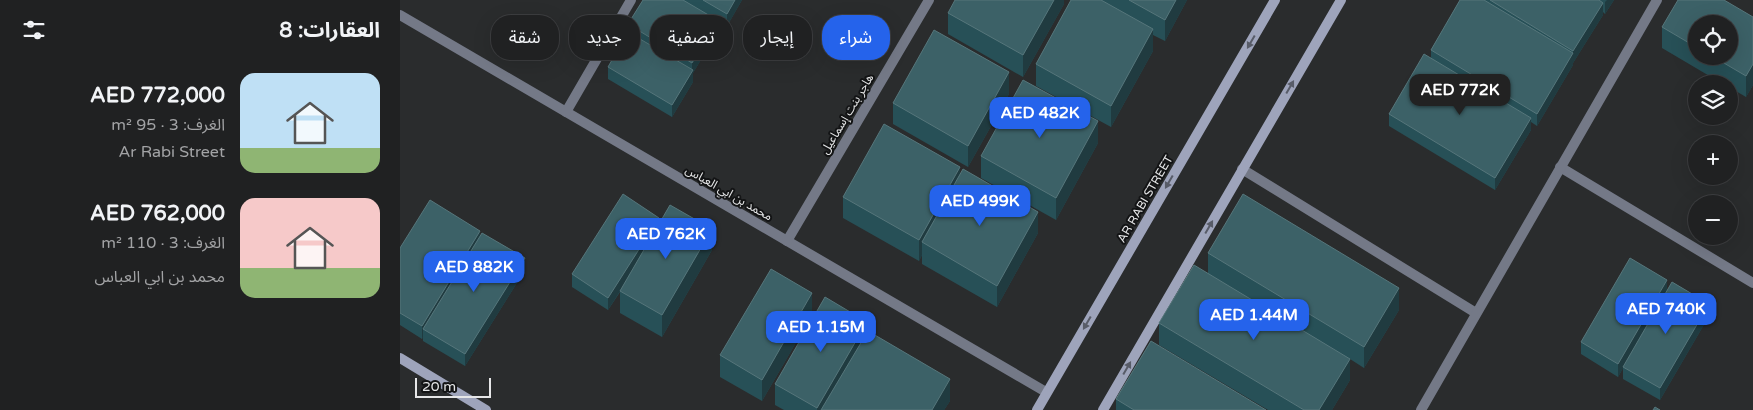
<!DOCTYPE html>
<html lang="ar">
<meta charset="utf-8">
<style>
:root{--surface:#202122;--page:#28292a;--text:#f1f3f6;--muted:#a2a3a5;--line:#3d3e40;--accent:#2563eb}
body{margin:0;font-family:"Varela Round","Noto Sans Arabic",sans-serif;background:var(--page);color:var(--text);direction:rtl;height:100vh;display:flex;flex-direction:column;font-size:19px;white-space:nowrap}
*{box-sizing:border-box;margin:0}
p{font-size:16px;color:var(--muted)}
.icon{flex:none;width:28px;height:28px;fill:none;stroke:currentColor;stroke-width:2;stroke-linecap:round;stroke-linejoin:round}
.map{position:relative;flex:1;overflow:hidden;direction:ltr}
.drawer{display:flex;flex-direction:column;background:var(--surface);width:400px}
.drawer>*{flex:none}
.hud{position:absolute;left:15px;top:15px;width:475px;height:45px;direction:rtl;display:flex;gap:10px}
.tools{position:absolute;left:1288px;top:15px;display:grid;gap:10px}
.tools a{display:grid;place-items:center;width:50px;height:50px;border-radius:50%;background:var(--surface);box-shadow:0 5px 20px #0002,0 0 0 1px var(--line);font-size:25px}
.scale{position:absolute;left:15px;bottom:12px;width:76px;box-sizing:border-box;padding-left:5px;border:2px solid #e6e7e8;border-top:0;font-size:14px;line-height:18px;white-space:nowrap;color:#e6e7e8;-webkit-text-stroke:4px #131415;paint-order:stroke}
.price{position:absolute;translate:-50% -42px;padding:0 11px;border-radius:10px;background:var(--accent);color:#fff;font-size:16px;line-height:32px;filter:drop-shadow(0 1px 2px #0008)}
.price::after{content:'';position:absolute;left:50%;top:30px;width:15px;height:11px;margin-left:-8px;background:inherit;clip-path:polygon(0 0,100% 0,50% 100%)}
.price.on{background:#222;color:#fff}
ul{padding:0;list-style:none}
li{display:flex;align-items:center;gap:15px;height:125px;padding:0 20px}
li span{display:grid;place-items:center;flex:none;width:140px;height:100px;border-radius:15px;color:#555}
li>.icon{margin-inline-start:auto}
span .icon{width:60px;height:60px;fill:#fffc;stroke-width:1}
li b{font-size:21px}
h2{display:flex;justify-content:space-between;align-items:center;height:60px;padding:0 20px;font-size:21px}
.tag{padding:0 18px;border-radius:20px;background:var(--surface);box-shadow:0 5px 20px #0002,0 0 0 1px var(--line);font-size:18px;line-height:45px}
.tag.on{background:var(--accent);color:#fff}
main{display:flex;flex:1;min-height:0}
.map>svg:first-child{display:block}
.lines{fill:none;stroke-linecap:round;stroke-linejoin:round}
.street{stroke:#747987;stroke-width:10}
.secondary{stroke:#9ea4bb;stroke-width:10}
.wall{fill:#275057;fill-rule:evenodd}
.shaded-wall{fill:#203b40}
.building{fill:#3c6167;stroke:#56767b}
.oneway{fill:#585c68}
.labels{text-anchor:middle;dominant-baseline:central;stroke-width:4;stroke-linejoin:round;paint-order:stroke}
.street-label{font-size:12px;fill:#e6e7e8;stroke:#131415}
</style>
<main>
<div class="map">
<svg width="1353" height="410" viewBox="0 0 1353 410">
<rect width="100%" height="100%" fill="#2a2c2d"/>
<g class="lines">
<g class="street">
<polyline points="0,15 646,392"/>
<polyline points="166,112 231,0"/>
<polyline points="1160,167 1353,283"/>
<polyline points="842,169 1076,313"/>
<polyline points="387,241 529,0"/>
<polyline points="1021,410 1257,0"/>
</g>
<g class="secondary">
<polyline points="0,358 86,410"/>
<polyline points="637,410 875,0"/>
<polyline points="703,410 941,0"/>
</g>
</g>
<g class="wall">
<polygon points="243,0 342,0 327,26 309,16 317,33 293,73 293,82 272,117 208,79 208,67 228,32 228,24"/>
<polygon points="664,0 664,4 623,77 548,34 548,13"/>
<polygon points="671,0 787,0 765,41 753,35 753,51 711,127 636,86 636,64"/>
<polygon points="1060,0 1214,0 1205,14 1203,12 1203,15 1173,63 1173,65 1137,126 1131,122 1131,130 1095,190 989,126 989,114 1031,57 1031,50"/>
<path d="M1353,17v68l-7,12 -17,-10v-3h-6l-61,-36v-21zM1296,24l33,32h-33z"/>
<polygon points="609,94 568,167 493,124 493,103"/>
<polygon points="698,143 656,220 581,178 581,156"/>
<polygon points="560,176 638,233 597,307 522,264 522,255 519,261 443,218 443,197"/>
<polygon points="259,224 312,250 262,337 220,313 220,292 208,310 172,287 172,274"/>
<polygon points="80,235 125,270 65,366 23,341 23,337 22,339 0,325 0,248"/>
<polygon points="808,253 999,310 964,368 950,359 950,380 932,410 868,410 759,345 759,323 808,273"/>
<polygon points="1267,291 1309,316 1260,400 1223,379 1223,368 1218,377 1181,354 1181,342"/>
<polygon points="412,315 362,401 320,377 320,355"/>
<polygon points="467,332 550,401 544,410 384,410 375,405 375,384"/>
<polygon points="716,399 866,410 716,410"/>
</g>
<g class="shaded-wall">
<polygon points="335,0 342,0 327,26 327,14"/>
<polygon points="654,0 664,0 664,4 623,77 623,55"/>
<polygon points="776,0 787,0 765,41 765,20"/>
<polygon points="1207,0 1214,0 1205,14 1205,2"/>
<polygon points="1203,3 1203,15 1173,63 1173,65 1137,126 1137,114 1173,53 1173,51"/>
<polygon points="317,20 317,33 293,73 293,82 272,117 272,105 292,72 292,63"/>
<polygon points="753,29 753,51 711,127 711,106"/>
<polygon points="1353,64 1353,85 1346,97 1346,76"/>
<polygon points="609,72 609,94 568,167 568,146"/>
<polygon points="1131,118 1131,130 1095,190 1095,178"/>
<polygon points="698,121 698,143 656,220 656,198"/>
<polygon points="560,167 560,188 522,242 522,255 519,261 519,240"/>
<polygon points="638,212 638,233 597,307 597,286"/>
<polygon points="259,218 259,230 208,310 208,298"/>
<polygon points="312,229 312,250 262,337 262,315"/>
<polygon points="80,231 80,243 23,329 23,337 22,339 22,326"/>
<polygon points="125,258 125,270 65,366 65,354"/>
<polygon points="1267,280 1267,292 1218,377 1218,364"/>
<polygon points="999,288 999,310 964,368 964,347"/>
<polygon points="412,293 412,315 362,401 362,380"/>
<polygon points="1309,304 1309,316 1260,400 1260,388"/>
<polygon points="467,322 467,343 428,410 417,410 417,408"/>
<polygon points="950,359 950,380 932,410 919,410"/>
<polygon points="550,379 550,401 544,410 532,410"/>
</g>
<g class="building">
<polygon points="243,0 283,0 317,20 292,63 228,24"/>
<polygon points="303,0 335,0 327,14"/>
<polygon points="555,0 654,0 623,55 548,13"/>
<polygon points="671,0 701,0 753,29 711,106 636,64"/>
<polygon points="729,0 776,0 765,20"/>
<polygon points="1060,0 1084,0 1173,53 1137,114 1031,50"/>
<polygon points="1090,0 1199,0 1203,3 1173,51"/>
<polygon points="1278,0 1324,0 1353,17 1353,64 1346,76 1312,56 1329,56 1329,24 1296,24 1296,47 1262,27"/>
<polygon points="534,30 609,72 568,146 493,103"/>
<polygon points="228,32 293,70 272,105 208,67"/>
<polygon points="1024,54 1131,118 1095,178 989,114"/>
<polygon points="623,80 698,121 656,198 581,156"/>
<polygon points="484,124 560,167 519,240 443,197"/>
<polygon points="563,169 638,212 597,286 522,242"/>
<polygon points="223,194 259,218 208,298 172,274"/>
<polygon points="843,194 999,288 964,347 808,253"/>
<polygon points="30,200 80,231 22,326 0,313 0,248"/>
<polygon points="270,205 312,229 262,315 220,291"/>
<polygon points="82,233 125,258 65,354 23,329"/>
<polygon points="1230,258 1267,280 1218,364 1181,342"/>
<polygon points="794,265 950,359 919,410 904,410 759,323"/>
<polygon points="371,269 412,293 362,380 320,355"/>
<polygon points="1272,282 1309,304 1260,388 1223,367"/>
<polygon points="425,297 467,322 417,408 375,384"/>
<polygon points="468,331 550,379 532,410 421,410"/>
<polygon points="751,341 866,410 734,410 716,399"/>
<polygon points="1255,407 1260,410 1253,410"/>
</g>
<defs><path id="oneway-solid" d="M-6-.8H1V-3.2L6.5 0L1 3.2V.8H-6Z" transform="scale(1.25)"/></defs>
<g class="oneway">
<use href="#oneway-solid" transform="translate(851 42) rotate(120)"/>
<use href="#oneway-solid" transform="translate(890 87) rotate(-60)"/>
<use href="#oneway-solid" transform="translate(769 182) rotate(120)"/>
<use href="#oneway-solid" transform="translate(809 227) rotate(-60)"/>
<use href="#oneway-solid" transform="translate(687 323) rotate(120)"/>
<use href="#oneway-solid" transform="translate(727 368) rotate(-60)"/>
</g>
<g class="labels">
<g class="street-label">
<text transform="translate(447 114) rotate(-59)">هاجر بنت إسماعيل</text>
<text transform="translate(329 193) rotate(30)">محمد بن ابي العباس</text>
<text transform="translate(745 199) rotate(-60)">AR RABI STREET</text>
</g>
</g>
</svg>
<div class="tools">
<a><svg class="icon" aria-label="locate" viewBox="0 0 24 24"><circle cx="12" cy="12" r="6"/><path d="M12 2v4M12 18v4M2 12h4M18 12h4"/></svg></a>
<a><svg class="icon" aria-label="layers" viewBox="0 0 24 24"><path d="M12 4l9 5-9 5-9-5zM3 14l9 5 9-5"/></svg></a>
<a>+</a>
<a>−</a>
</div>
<div class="scale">20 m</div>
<b class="price on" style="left:1060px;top:116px">AED 772K</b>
<b class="price" style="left:640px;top:139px">AED 482K</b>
<b class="price" style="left:580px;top:227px">AED 499K</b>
<b class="price" style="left:266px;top:260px">AED 762K</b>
<b class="price" style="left:74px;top:293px">AED 882K</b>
<b class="price" style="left:1266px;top:335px">AED 740K</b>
<b class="price" style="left:854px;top:341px">AED 1.44M</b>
<b class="price" style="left:421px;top:353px">AED 1.15M</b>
<div class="hud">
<a class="tag on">شراء</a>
<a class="tag">إيجار</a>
<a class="tag">تصفية</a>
<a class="tag">جديد</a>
<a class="tag">شقة</a>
</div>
</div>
<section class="drawer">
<h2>العقارات: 8<svg class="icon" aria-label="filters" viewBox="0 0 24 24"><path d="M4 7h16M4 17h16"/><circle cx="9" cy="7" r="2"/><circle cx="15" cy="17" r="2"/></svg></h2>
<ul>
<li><span style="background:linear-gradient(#bfe0f5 75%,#8fb573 0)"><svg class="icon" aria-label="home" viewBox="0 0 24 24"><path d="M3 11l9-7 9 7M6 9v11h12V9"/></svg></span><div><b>AED 772,000</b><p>الغرف: 3 · 95 m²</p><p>Ar Rabi Street</p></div></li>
<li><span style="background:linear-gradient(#f6c9c9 70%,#8fb573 0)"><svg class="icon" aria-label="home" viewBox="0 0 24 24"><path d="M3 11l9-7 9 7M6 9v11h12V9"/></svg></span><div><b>AED 762,000</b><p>الغرف: 3 · 110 m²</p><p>محمد بن ابي العباس</p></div></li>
</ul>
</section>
</main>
